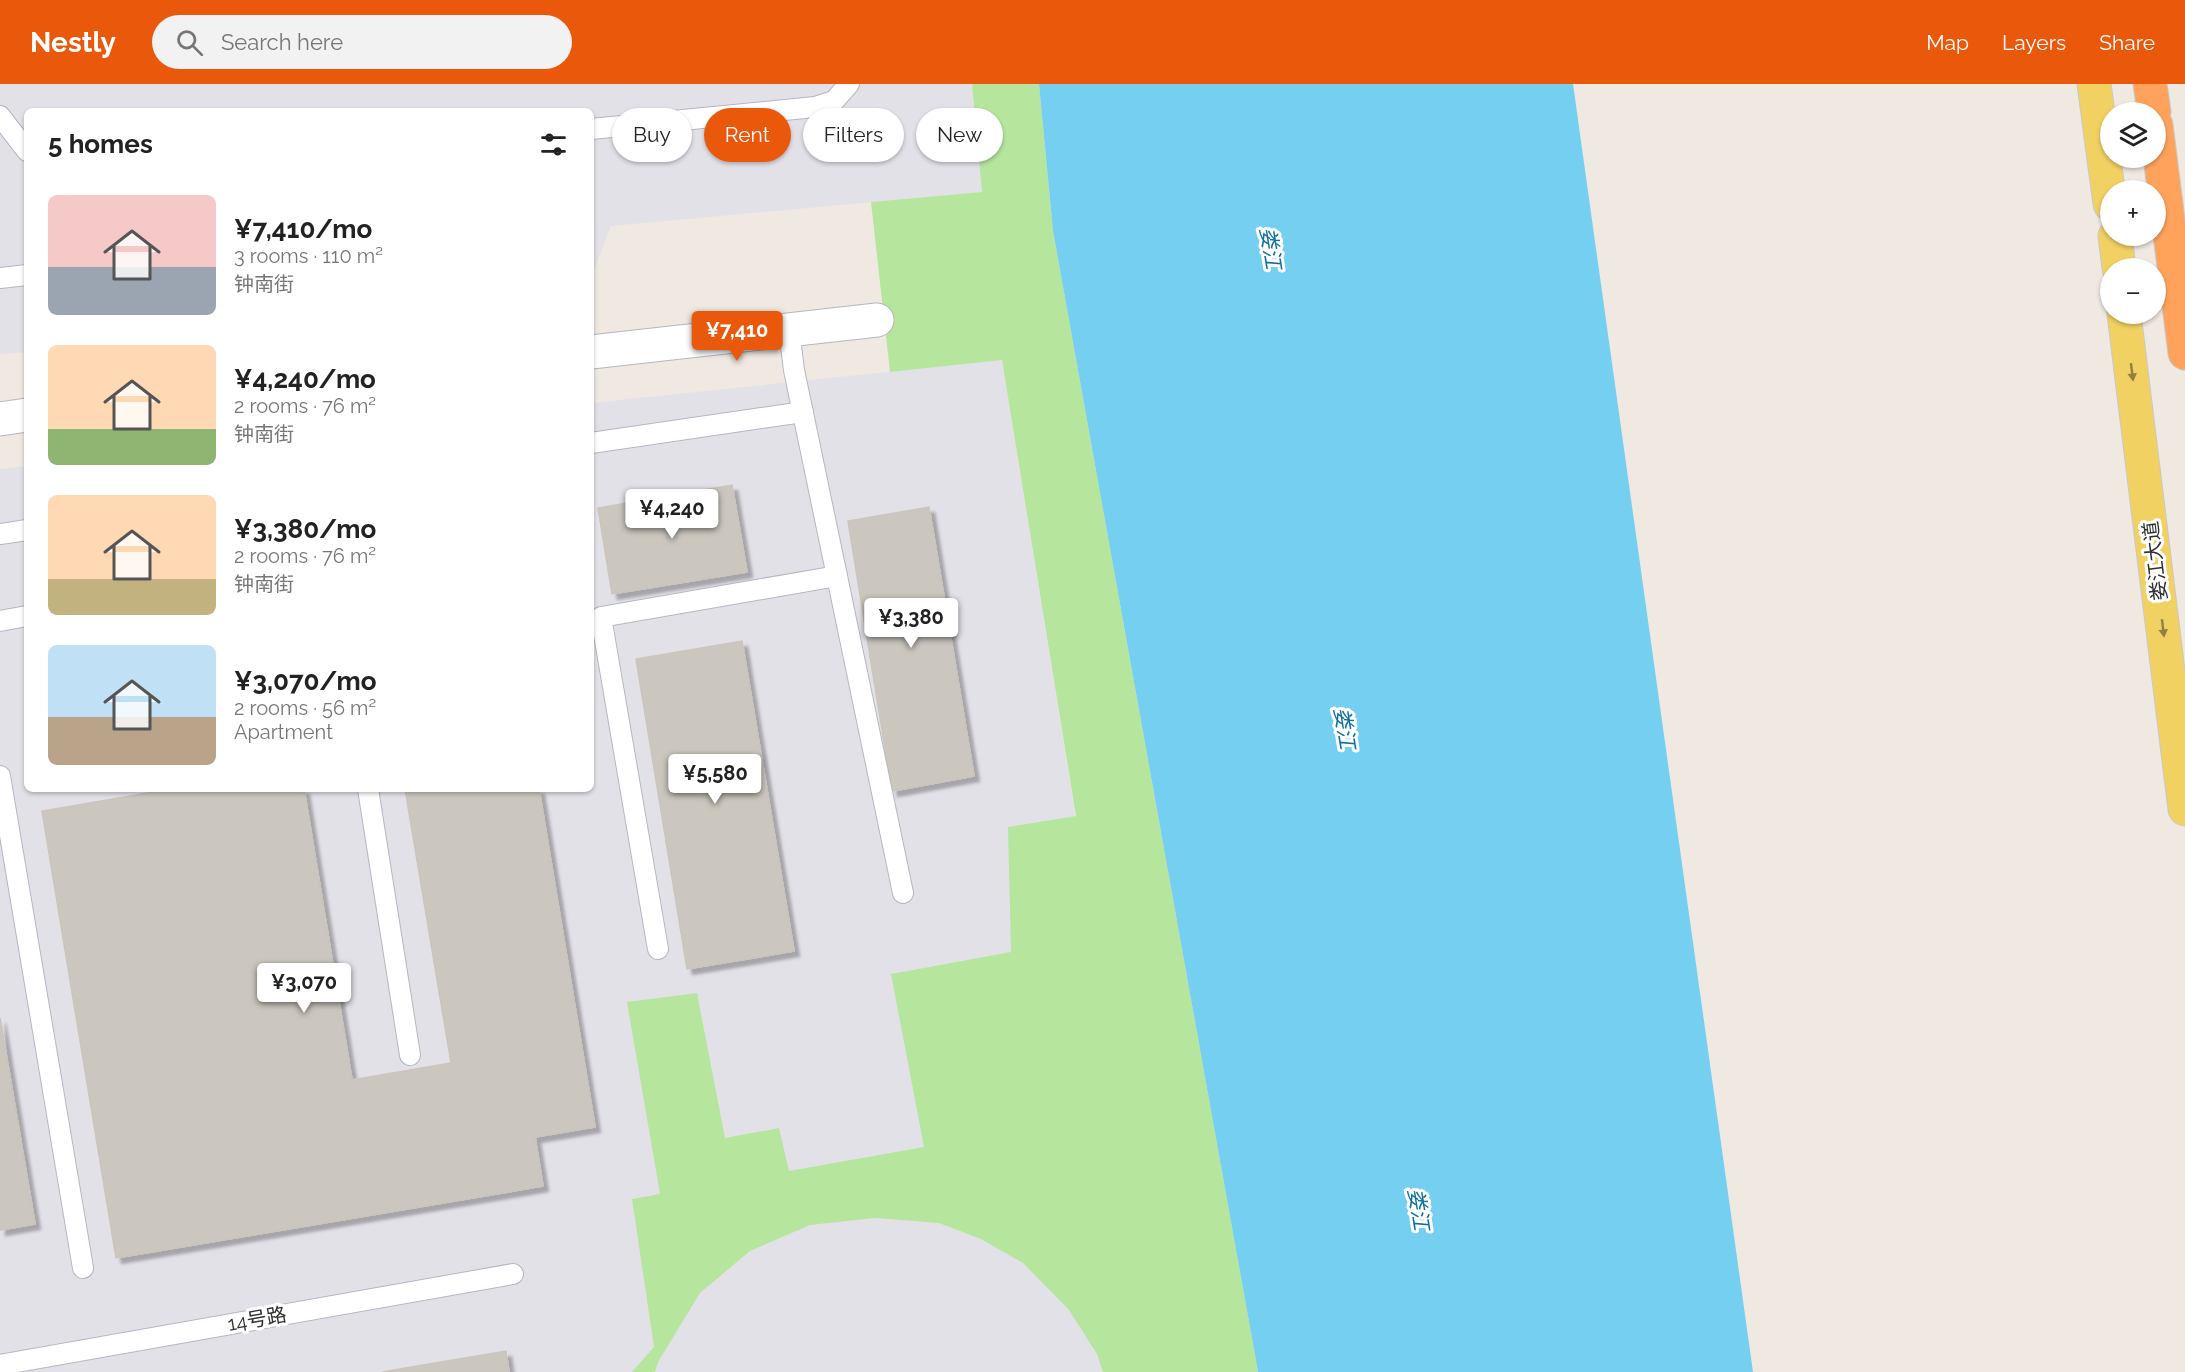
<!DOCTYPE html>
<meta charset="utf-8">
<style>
:root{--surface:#fff;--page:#f2f2f2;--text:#222;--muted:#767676;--accent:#ea580c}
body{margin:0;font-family:Raleway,"Noto Sans SC",sans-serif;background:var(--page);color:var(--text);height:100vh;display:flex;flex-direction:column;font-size:22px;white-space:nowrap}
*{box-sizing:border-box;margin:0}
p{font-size:20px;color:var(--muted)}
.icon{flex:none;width:33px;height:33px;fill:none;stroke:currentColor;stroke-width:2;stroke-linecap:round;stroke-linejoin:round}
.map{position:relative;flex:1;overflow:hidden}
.panel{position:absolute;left:24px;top:24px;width:570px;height:684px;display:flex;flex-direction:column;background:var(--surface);border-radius:9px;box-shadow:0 2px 4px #0004}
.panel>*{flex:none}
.guide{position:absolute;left:612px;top:24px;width:570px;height:54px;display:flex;gap:12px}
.tools{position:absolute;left:2100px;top:18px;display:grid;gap:12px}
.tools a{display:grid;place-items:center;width:66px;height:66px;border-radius:50%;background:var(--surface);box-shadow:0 2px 4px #0004;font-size:30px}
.price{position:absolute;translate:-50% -51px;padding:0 14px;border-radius:6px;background:#fff;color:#222;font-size:20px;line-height:39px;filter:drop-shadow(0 2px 3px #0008)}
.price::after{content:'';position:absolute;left:50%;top:36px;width:18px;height:14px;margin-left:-9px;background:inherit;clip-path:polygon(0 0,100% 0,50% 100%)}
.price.on{background:var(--accent);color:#fff}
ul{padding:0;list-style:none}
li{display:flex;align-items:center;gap:18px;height:150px;padding:0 24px}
li span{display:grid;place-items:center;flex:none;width:168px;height:120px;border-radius:9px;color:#555}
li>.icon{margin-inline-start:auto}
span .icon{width:72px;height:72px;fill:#fffc;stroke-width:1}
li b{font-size:26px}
h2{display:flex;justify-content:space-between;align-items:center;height:72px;padding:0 24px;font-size:26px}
.chip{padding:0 21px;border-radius:27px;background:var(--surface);box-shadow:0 2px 4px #0004;font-size:21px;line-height:54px}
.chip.on{background:var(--accent);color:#fff}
header{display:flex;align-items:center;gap:36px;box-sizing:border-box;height:84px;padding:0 30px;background:var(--accent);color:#fff}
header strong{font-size:28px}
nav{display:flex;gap:33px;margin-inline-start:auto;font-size:21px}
.search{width:420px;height:54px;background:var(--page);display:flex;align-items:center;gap:15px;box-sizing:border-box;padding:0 21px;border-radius:33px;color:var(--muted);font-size:22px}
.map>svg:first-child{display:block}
.industrial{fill:#e3e1e8}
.green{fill:#b6e59e}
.water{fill:#75cff0}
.building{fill:#cbc7bf;stroke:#cbc5ba;stroke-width:1.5;filter:url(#shadow)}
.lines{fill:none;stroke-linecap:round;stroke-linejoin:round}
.lane-casing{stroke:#b4b7c1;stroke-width:22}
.secondary-casing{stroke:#b4b7c1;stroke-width:35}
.primary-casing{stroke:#c9c9c9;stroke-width:35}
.highway-casing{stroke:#c9c9c9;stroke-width:35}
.lane{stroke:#fff;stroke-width:20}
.secondary{stroke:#fff;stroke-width:33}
.primary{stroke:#f2d163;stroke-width:33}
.highway{stroke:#ffa35c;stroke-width:33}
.oneway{fill:#908048}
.labels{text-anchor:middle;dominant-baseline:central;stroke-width:6;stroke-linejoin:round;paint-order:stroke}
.street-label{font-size:20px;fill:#2e2e2e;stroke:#fff}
.water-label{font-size:21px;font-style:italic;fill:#0d6fa3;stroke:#fff}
</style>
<header>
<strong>Nestly</strong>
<div class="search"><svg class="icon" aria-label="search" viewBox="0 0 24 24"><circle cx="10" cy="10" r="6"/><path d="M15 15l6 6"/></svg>Search here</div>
<nav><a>Map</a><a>Layers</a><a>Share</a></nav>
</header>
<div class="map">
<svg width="2185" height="1288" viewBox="0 0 2185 1288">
<defs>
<filter id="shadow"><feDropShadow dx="5.5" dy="5.5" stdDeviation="1.5" flood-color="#0004"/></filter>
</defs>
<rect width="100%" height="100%" fill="#efe9e1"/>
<g class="industrial">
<polygon points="0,0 972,0 982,108 611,142 591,194 591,27 27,27 27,268 0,270"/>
<polygon points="1002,276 1123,1027 1169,1288 0,1288 0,385 27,382 27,705 591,705 591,319"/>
</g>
<polygon class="green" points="972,0 1039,0 1053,147 1258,1288 1103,1288 1097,1270 1069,1226 1023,1179 981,1155 939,1139 875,1134 810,1141 750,1167 700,1209 658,1278 655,1288 632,1288 654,1263 632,1115 660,1110 627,918 697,909 725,1054 779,1044 789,1087 924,1063 891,890 1011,868 1008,743 1076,732 1002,276 890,288 871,118 982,108"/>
<polygon class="water" points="1039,0 1573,0 1753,1288 1258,1288 1053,147"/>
<g class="building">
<polygon points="732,401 747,488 612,510 598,424"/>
<polygon points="929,423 974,692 892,707 848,437"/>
<polygon points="742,557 794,867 687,885 636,575"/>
<polygon points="171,705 304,705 352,996 451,979 405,705 539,705 595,1043 535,1053 543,1102 116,1174 42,727"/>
<polygon points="0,934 35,1140 0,1146"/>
<polygon points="506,1267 509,1288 382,1288"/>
</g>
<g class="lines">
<defs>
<g id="lane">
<polyline points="0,32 27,67"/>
<polyline points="591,45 815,23 834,17 849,0"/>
<polyline points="0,194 27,191"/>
<polyline points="789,246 794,286 903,809"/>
<polyline points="591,359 803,328"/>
<polyline points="0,450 27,446"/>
<polyline points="0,537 27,532"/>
<polyline points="0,692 83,1184"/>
<polyline points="368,705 410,971"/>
<polyline points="658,865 601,533 837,492"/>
<polyline points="0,1281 513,1190"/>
</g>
<g id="secondary">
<polyline points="591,268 877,236"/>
<polyline points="0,335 27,331"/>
</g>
<g id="primary">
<polyline points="2094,0 2110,120"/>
<polyline points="2115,152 2119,184"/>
<polyline points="2124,230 2185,725"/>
</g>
<g id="highway">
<polyline points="2150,0 2154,28"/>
<polyline points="2156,41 2185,269"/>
</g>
</defs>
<use href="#lane" class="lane-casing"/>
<use href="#secondary" class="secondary-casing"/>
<use href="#primary" class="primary-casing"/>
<use href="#highway" class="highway-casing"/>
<use href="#lane" class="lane"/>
<use href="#secondary" class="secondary"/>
<use href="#primary" class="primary"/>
<use href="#highway" class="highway"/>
</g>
<defs><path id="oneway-solid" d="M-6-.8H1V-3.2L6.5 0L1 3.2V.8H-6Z" transform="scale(1.5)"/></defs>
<g class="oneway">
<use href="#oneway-solid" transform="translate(2132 288) rotate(83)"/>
<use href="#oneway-solid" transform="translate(2163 544) rotate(83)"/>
</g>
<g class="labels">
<g class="street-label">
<text transform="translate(2155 477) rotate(-97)">娄江大道</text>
<text transform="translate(257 1235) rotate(-10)">14号路</text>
</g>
<g class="water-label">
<text transform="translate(1271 164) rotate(81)">娄江</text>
<text transform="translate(1345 644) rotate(81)">娄江</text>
<text transform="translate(1419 1125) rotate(81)">娄江</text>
</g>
</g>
</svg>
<div class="tools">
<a><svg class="icon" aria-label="layers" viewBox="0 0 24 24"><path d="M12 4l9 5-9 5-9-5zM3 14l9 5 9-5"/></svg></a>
<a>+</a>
<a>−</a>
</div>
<b class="price on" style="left:737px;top:278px">¥7,410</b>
<b class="price" style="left:672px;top:456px">¥4,240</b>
<b class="price" style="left:911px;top:565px">¥3,380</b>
<b class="price" style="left:715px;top:721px">¥5,580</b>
<b class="price" style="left:304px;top:930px">¥3,070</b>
<div class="guide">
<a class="chip">Buy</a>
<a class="chip on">Rent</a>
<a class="chip">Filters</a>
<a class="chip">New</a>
</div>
<section class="panel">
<h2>5 homes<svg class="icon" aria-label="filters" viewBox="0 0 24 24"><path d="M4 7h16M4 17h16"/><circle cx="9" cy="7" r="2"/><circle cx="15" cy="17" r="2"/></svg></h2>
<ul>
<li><span style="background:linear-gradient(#f6c9c9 60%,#9aa5b1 0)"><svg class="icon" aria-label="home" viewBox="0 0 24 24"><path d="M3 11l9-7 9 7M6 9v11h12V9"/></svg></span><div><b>¥7,410/mo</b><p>3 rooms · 110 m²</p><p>钟南街</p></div></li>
<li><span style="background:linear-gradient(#ffd9b3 70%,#8fb573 0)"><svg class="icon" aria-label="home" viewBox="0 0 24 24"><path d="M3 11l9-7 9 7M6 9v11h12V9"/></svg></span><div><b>¥4,240/mo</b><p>2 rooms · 76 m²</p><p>钟南街</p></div></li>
<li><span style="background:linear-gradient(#ffd9b3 70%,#c2b280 0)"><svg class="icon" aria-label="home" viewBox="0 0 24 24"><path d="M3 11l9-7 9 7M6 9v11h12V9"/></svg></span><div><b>¥3,380/mo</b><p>2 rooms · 76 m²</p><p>钟南街</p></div></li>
<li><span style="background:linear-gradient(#bfe0f5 60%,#b9a48a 0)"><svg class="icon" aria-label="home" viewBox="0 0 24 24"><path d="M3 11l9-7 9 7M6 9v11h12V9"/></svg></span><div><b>¥3,070/mo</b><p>2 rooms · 56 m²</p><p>Apartment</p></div></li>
</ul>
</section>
</div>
